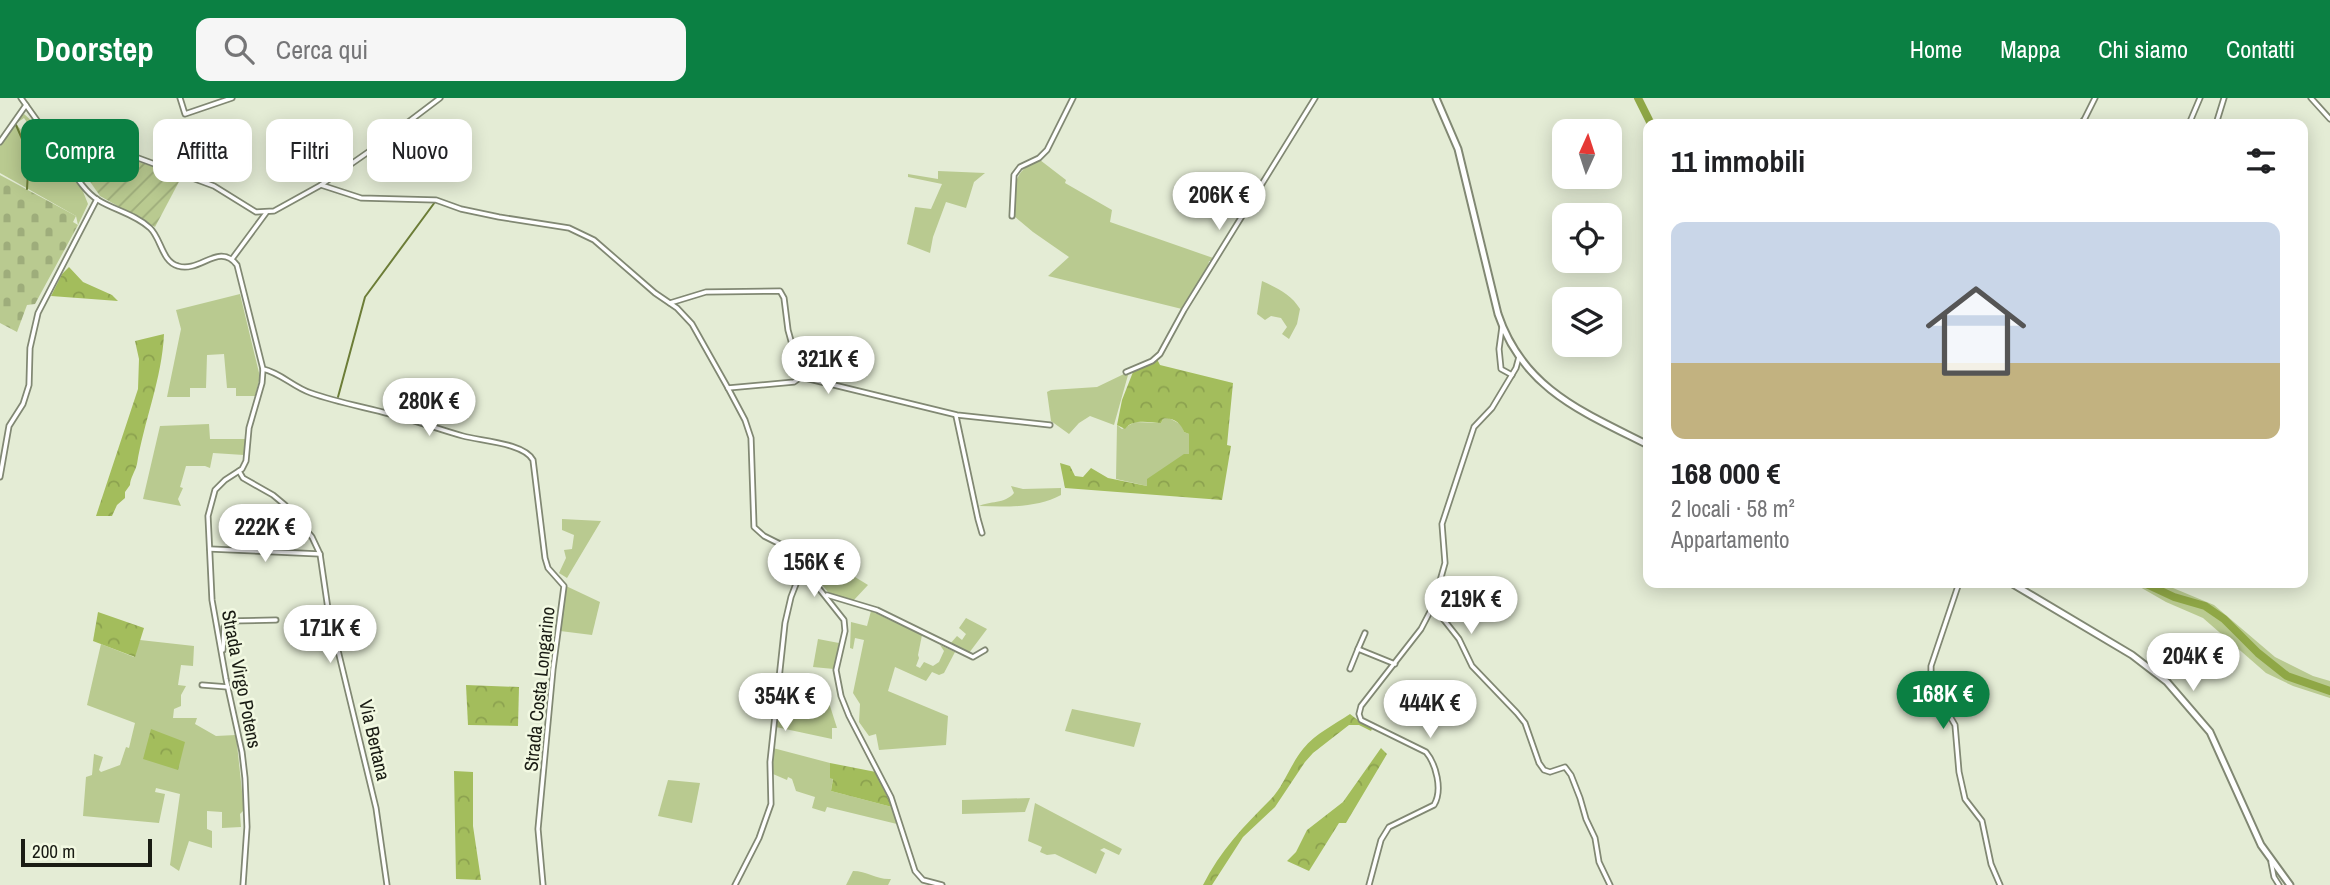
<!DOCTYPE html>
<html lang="it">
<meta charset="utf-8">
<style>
:root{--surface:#fff;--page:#f6f6f6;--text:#202124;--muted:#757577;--line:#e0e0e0;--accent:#0b8043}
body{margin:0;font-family:"Archivo Narrow",sans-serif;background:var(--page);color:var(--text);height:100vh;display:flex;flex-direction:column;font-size:26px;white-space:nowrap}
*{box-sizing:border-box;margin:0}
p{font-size:23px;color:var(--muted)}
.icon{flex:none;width:38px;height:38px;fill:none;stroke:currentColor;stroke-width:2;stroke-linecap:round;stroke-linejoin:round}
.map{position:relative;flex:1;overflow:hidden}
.drawer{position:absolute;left:1643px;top:21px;width:665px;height:469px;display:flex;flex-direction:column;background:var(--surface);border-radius:14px;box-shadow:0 4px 18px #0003}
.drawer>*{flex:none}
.banner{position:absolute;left:21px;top:21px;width:665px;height:63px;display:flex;gap:14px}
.needle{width:46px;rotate:3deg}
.tools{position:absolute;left:1552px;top:21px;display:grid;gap:14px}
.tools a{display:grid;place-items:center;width:70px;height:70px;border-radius:14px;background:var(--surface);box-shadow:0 4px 18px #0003;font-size:35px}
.scale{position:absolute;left:21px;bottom:18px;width:131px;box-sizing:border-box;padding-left:7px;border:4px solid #1a1c14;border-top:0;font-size:19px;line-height:24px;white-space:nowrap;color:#1a1c14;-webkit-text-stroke:5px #f2f9e2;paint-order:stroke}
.price{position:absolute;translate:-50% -60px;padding:0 16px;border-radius:24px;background:#fff;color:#222;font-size:23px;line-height:46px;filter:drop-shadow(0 2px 4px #0008)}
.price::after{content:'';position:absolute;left:50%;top:42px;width:21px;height:16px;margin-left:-10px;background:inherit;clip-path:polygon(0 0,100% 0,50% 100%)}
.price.current{background:var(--accent);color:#fff}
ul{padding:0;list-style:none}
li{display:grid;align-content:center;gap:14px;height:371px;padding:0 28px}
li+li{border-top:2px solid var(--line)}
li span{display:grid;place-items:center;height:217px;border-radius:14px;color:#555}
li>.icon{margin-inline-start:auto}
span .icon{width:126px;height:126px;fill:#fffc;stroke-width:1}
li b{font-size:30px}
h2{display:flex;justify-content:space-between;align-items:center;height:84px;padding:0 28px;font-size:30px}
.pill{padding:0 24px;border-radius:14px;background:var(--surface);box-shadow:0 4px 18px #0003;font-size:24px;line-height:63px}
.pill.current{background:var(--accent);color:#fff}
header{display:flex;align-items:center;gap:42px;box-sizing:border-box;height:98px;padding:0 35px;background:var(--accent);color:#fff}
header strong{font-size:33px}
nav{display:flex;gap:38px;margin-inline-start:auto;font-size:24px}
.search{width:490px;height:63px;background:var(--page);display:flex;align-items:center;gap:18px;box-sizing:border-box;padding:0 24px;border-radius:14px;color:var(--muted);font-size:26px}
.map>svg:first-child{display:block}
.green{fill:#b9ca90}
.forest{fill:url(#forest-crowns)}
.cemetery{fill:url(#cemetery-stones)}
.garden{fill:url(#garden-furrows)}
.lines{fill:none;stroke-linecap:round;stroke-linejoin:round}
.stream{stroke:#6c7d37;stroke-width:2}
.river{stroke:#8fa746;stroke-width:8}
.street-casing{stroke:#818873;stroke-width:7}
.secondary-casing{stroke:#818873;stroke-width:9}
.street{stroke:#fff;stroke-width:3.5}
.secondary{stroke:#fff;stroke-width:5}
.labels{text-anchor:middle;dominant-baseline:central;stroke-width:5;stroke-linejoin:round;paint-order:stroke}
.street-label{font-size:19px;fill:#1a1c14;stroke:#f2f9e2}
</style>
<header>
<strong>Doorstep</strong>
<div class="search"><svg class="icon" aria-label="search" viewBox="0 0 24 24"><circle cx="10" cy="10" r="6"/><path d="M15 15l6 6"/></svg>Cerca qui</div>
<nav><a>Home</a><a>Mappa</a><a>Chi siamo</a><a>Contatti</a></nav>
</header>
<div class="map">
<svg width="2330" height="787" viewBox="0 0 2330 787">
<defs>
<pattern id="forest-crowns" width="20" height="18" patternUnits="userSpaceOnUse" patternTransform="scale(1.75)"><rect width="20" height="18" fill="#a3bd5c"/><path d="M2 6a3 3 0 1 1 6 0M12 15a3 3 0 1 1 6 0" fill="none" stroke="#8ca24f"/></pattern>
<pattern id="cemetery-stones" width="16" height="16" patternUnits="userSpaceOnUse" patternTransform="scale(1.75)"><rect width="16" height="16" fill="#b9ca90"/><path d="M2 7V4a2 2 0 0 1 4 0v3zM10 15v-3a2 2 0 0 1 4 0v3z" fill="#9ead7b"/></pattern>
<pattern id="garden-furrows" width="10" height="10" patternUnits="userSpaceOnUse" patternTransform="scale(1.75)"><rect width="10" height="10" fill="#b9ca90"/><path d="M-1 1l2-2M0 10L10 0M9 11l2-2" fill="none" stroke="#9ead7b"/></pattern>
</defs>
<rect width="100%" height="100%" fill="#e4ecd5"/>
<g class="green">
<polygon points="24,16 34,25 82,91 88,106 78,127 76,118 0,75 0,48 15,28 17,27 32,45 39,41 24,20 18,24 18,20"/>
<path d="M1040,62l26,20 -1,3 47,27 -2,12 106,37 -2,3 -5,-1 -1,6 -26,42 -134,-33 21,-19 -36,-25 -19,-16c0,-14 -2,-37 10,-47 5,-4 11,-6 16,-9z"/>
<polygon points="938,73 985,75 974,84 966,110 946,104 933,139 930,155 907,146 915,109 931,111 942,86 908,79 908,76 938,81"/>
<path d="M1262,183c15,7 29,13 38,28l-3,15 -8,15 -7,-5 5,-7 -6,-9 -10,-2 -6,4 -8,-6z"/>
<polygon points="240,196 260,279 255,298 236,298 236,290 227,290 224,256 207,257 206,290 190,290 190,299 167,299 181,231 176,212"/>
<polygon points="1124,276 1128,277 1114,327 1090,318 1079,325 1069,336 1051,323 1047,294 1051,292 1097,289"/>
<polygon points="1169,320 1182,327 1184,334 1189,336 1190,356 1147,388 1116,381 1117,327 1122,331 1135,324 1161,325 1163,321"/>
<polygon points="209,326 210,341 246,341 244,357 213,355 210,370 205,368 186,368 180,389 183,390 178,401 181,408 143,401 160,328"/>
<path d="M1011,388l12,3 38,-1v7c-24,13 -55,12 -82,11 10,-5 26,-2 35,-13z"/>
<polygon points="562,421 601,423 567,480 559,475 566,460 564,452 572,451 574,437 562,432"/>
<polygon points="837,468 868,487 853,503 828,494 814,477 828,470"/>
<polygon points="2133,485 2161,485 2214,507 2275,559 2313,578 2330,583 2330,600 2293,588 2266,575 2203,520 2166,504"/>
<polygon points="566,488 600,504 592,537 560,533"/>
<polygon points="871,513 922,537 918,557 919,560 916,568 920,570 924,564 933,568 939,564 944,553 940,547 955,554 944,575 939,577 932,574 926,583 895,569 888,593 948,618 946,647 879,652 876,636 869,638 859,624 860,606 853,595 864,542 855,540 853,551 850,550 851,524 867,528"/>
<polygon points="966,520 987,531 969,555 950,546 957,538 962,542 966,536 959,530"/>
<polygon points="818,541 839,545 834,571 813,569"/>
<polygon points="140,542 194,548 193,568 181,567 178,587 186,588 181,597 181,608 174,611 173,620 197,620 195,626 216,638 236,637 244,712 240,716 241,729 222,730 222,714 207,713 207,731 212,733 212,750 189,743 179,773 170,767 180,696 156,690 155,694 165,696 159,725 83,718 86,679 92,677 94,656 103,659 99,672 101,674 120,667 126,649 129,650 135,625 87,607 101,546 134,559"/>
<polygon points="810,587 824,589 837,630 832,630 832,641 776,629 779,612 807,620"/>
<polygon points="1072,611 1141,625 1134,649 1065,633"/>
<polygon points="773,650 830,665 830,679 833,680 831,693 892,709 897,726 827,709 825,714 812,710 815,699 796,693 792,681 788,679 787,682 773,676"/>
<polygon points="668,682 700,685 692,725 658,718"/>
<polygon points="1030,700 1025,714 962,716 962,702"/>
<polygon points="1035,705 1122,751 1119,757 1104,750 1100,752 1105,755 1096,776 1055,756 1047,757 1040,754 1042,749 1028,743"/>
<path d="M853,773c14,0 24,9 38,8l-3,6h-42z"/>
</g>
<g class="forest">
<polygon points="69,169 83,184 112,197 118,203 51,198 62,176"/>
<path d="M164,236c-2,45 -20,87 -27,130 -2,8 -7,14 -7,21l-5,7v6l-8,7 -5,11h-16l42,-127 1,-30 -4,-18z"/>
<path d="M1157,261l3,6 73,18 -6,62 4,1 -9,54 -157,-12 -5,-25 10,3 5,10 8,1 8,-9 17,10 39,8v-7l37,-25h5v-20l-5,-2c-3,-9 -11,-15 -21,-13l-2,4c-11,0 -28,-5 -36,6l-8,-4 5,-25 11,-28z"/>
<polygon points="98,514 144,530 135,559 93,543"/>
<polygon points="466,587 519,589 518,628 468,627"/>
<path d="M1350,616l9,7 13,8 -1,2 -12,-6h-10l-36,28 -8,9 -30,45 -32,30 -31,48h-9c17,-34 41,-59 67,-85 14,-14 20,-35 33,-51 13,-16 31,-24 47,-35z"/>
<polygon points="151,631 185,644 178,672 143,661"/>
<polygon points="1381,650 1387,656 1346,725 1339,725 1309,773 1287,763 1296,754 1307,732 1343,704"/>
<polygon points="830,665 876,674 892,709 831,693 833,681 830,680"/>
<polygon points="454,673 473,674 473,728 481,782 456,781"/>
</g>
<polygon class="cemetery" points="0,77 76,118 73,124 78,127 35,206 27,207 17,234 0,225"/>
<polygon class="garden" points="78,58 127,60 182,78 155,129 100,98 75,62"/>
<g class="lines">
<g class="stream">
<polyline points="16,27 29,57 27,91"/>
<polyline points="338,299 365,199 435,104"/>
</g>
<g class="river">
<polyline points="1638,0 1651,26"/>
<polyline points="2144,485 2174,499 2205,508 2224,521 2258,555 2287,578 2330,593"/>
</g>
<defs>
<g id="street">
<polyline points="21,0 61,56 130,57 214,88 256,114 274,113 321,87 361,100 436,102 461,111 499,119 569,130 594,142 655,195 677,210 692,226 728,290 745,322 751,340 754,429 764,438 786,449 844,522 845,533 836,572 841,598 849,618 891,699 915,773 923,782 942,787"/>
<polyline points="180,0 185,16 232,0"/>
<polyline points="2311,0 2330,21"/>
<polyline points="2083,23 2090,26"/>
<polyline points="2082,26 2095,0"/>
<polyline points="2189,26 2200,0"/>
<polyline points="2216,26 2224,0"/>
<polyline points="0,44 26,7"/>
<path d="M61,56c11,15 21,36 37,46 16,10 37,14 52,28 11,10 12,34 28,38 22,7 41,-24 59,-1l26,104c18,4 30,18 48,24 25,9 53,14 79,21 24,6 48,15 73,22 18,5 61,7 70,24l12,98 3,10 16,18 -11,83 -15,160 5,56"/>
<polyline points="321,87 374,50 440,0"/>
<polyline points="1012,118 1014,77 1020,69 1039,60 1047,52 1073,0"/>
<polyline points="232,161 266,115"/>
<polyline points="670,205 706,194 780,193 784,200 788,232 801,279 957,317 1050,327"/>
<polyline points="1502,229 1499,251 1501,271 1512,277"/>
<polyline points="1519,259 1516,270 1492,310 1474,329 1442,426 1445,465 1433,508 1459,541 1472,568 1517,615 1525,625 1539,665 1544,672 1550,674 1565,669 1571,677 1580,700 1586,721 1595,740 1599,764 1610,787"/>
<polyline points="1126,274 1152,263 1160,256 1184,212 1315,0"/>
<polyline points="728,290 794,284 801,279"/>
<polyline points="956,318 978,421 982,435"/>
<polyline points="239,373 243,380 273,397 285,407 312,439 320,456 328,511 376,710 387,787"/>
<polyline points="0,379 9,328 23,306 29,287 30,250 38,215 97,101"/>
<polyline points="210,451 320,456"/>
<polyline points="1959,485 1931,568 1931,581 1937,596 1955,627 1959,674 1965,701 1982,723 1991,766 2000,787"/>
<polyline points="827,497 877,512 973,559 985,552"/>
<polyline points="1358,551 1365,535"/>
<polyline points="223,552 224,529 228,523 276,522"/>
<polyline points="1350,571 1358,551 1395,566"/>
<polyline points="202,587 228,589"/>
<polyline points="2271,764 2274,779 2279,787"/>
<polyline points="243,787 247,729 245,680 242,654 226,581 212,502 208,418 215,392 225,382 242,371 246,363 249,330 262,285 263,271"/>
<polyline points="735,787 759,740 771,706 770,664 785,525 791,499 803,468"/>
<path d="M1369,787l12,-45 8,-13 45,-22c9,-15 2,-41 -8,-53l-65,-32 -2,-6 2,-8 60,-77 12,-23"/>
</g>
<g id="secondary">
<path d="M1436,0l22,51 40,165c25,75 85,98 150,131"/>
<polyline points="2011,485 2132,557 2167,584 2210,634 2261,747 2290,787"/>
</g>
</defs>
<use href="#street" class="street-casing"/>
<use href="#secondary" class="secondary-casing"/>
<use href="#street" class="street"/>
<use href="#secondary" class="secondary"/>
</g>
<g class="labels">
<g class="street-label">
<text transform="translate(242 581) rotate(79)">Strada Virgo Potens</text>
<text transform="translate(539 591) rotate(-84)">Strada Costa Longarino</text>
<text transform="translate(375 642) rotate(77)">Via Bertana</text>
</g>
</g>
</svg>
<div class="tools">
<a><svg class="needle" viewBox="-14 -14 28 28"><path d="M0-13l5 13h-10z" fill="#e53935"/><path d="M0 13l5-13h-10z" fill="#757577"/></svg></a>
<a><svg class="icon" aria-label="locate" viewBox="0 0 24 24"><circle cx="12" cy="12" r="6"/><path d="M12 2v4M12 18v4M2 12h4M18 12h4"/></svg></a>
<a><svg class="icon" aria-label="layers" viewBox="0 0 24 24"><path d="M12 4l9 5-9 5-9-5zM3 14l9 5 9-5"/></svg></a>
</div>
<div class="scale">200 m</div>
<b class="price" style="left:1219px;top:134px">206K €</b>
<b class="price" style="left:828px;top:298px">321K €</b>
<b class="price" style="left:429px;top:340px">280K €</b>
<b class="price" style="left:265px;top:466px">222K €</b>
<b class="price" style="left:814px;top:501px">156K €</b>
<b class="price" style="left:1471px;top:538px">219K €</b>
<b class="price" style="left:330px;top:567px">171K €</b>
<b class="price" style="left:2193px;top:595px">204K €</b>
<b class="price current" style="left:1943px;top:633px">168K €</b>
<b class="price" style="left:785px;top:635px">354K €</b>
<b class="price" style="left:1430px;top:642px">444K €</b>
<div class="banner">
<a class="pill current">Compra</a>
<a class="pill">Affitta</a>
<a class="pill">Filtri</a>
<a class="pill">Nuovo</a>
</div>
<section class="drawer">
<h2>11 immobili<svg class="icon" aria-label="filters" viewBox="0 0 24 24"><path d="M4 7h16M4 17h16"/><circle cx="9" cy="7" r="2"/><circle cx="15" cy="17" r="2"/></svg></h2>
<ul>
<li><span style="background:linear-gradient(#c9d6e8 65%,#c2b280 0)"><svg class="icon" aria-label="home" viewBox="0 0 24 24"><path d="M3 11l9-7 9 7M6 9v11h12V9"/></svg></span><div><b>168 000 €</b><p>2 locali · 58 m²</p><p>Appartamento</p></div></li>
</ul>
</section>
</div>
